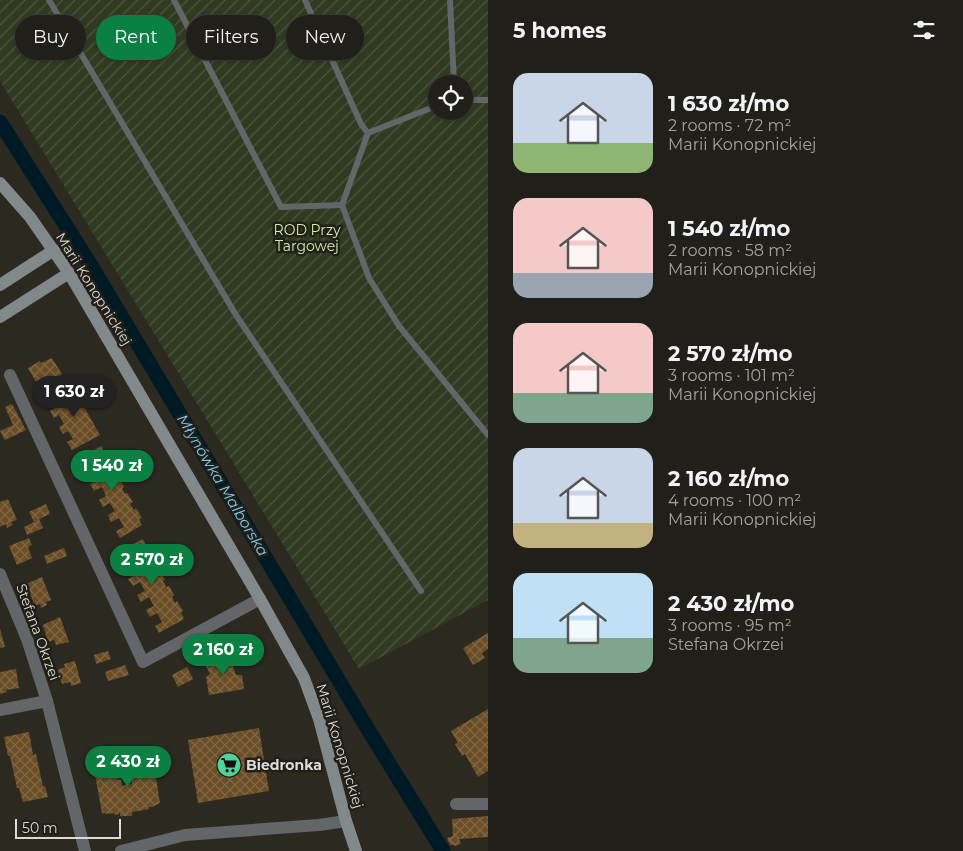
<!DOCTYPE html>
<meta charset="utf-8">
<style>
:root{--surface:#211f19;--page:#292722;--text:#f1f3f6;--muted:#a2a2a2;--line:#3e3d38;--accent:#0b8043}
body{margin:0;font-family:Montserrat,sans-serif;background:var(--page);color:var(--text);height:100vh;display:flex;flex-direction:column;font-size:19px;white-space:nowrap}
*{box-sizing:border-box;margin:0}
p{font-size:16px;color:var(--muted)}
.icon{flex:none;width:28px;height:28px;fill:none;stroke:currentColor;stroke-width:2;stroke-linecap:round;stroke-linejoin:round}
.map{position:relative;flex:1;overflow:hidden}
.side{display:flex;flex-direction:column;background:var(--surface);width:475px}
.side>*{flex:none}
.hud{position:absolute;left:15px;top:15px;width:398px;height:45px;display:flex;gap:10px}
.controls{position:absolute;left:428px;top:75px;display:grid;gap:10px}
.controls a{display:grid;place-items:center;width:45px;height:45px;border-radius:50%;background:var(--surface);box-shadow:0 1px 4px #0004,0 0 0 1px var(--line);font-size:25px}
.scale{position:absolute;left:15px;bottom:12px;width:106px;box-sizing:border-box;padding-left:5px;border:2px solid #dddbd7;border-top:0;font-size:14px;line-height:18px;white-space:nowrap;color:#dddbd7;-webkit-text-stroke:4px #221f18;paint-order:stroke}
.price{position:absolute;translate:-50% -42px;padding:0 11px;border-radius:18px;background:var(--accent);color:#fff;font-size:16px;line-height:32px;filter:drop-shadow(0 1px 2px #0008)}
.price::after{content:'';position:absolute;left:50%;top:30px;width:15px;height:11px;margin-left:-8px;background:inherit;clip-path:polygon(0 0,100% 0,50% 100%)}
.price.current{background:#222;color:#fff}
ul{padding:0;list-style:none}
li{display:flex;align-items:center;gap:15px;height:125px;padding:0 25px}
li span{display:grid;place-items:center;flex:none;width:140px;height:100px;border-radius:15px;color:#555}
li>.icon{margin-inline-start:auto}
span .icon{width:60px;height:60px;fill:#fffc;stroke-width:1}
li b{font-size:21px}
h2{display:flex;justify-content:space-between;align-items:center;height:60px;padding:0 25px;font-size:21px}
.chip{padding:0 18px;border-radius:22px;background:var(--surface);box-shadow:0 1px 4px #0004,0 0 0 1px var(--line);font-size:18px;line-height:45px}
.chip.current{background:var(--accent);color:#fff}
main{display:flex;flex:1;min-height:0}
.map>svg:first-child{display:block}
.garden{fill:url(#garden-furrows);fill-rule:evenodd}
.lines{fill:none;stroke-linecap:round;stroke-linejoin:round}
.canal{stroke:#001a25;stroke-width:15}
.building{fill:url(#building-cross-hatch)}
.lane{stroke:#626668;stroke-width:6}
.street{stroke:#626668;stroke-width:12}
.secondary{stroke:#81898b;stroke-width:12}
.labels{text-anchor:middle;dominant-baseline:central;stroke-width:5;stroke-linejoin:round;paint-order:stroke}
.park-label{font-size:14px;fill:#cfeea8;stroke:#221f18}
.street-label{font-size:14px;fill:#dddbd7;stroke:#221f18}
.poi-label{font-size:14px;font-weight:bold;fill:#dddbd7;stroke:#221f18;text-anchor:start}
.water-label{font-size:15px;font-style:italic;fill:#78cef3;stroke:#221f18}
</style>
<main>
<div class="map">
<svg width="488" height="851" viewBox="0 0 488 851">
<defs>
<pattern id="garden-furrows" width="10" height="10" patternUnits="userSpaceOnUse" patternTransform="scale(1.25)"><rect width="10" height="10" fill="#2f3a21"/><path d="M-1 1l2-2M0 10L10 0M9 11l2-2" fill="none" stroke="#4d5640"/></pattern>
<pattern id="building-cross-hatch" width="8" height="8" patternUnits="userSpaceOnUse" patternTransform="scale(1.25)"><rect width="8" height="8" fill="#6a4d25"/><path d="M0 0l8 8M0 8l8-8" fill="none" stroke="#7f6644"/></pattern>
</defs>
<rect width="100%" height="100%" fill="#2c2921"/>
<path class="garden" d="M0,0h488v600l-129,69 -359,-588zM436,84h28v27h-28z"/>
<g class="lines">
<polyline class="canal" points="0,122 89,262 369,731 443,851"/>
</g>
<g class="building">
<polygon points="52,358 62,374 41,387 37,381 36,382 28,368 40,361 41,363"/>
<polygon points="72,386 100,435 72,450 67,442 73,439 68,431 63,434 59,427 64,424 59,415 54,418 50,411 55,408 50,398"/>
<polygon points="12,404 26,430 5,440 0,431 13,425 5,407"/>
<polygon points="101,446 107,456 104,457 108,463 110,462 115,471 113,473 116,479 119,477 124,487 122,488 125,494 127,493 133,502 130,504 134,510 136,508 142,518 139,519 142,525 120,538 116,531 124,527 119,518 111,522 108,515 115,511 110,503 103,507 99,500 106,496 102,487 94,491 90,484 98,480 93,471 86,476 81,469 89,464 84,456"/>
<polygon points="8,499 17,520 11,522 13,525 7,528 6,524 0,527 0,502"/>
<polygon points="46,504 50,514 39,519 43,528 27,535 24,527 34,522 29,512"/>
<polygon points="29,538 32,545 28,547 32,558 17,565 9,546"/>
<polygon points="143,539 148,549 146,550 149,556 151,555 157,564 154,566 158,572 160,570 165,580 163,581 166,587 169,586 174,595 172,597 175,603 177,601 183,611 181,612 184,619 159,633 155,626 162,622 157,613 150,617 146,610 154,606 149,597 141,602 137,595 145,591 140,582 133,586 128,579 136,575 131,566 124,571 120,564 127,560 122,550"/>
<polygon points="64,548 67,556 47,564 44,556"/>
<polygon points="42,577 51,600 46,602 47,605 41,608 40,604 35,606 26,584"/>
<polygon points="60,617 69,642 56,645 54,640 48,642 43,625"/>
<polygon points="0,629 5,647 0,648"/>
<polygon points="488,633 488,649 482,653 485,658 473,665 463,648"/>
<polygon points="108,651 111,659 96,664 94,655"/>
<polygon points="229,652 235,662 232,664 236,675 242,675 244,689 209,695 206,677 210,674 205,665"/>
<polygon points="75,661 81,683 71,686 70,682 62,684 58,670 65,667 64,664"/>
<polygon points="125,665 129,675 108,681 105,672"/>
<polygon points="187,667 193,679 178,687 172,675"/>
<polygon points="16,669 19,688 6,690 7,692 0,694 0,672"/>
<polygon points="488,709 488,771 478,777 465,754 462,756 455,744 458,743 451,731"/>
<polygon points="259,728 269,791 198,803 188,740"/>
<polygon points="29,732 33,755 36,754 43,787 45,786 48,797 23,802 19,788 17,788 10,756 8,756 4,737"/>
<polygon points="152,753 160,803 152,807 148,807 149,809 145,810 143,808 144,810 132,812 132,816 120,816 120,812 119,814 115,815 114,813 110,814 102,813 93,764 108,761 110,771 116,770 118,780 121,779 122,786 126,785 132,784 131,778 134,777 133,767 139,766 137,756"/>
<polygon points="488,816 488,837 459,839 461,844 455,846 454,845 450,845 447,838 453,836 452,819"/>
</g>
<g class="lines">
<g class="lane">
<polyline points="49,0 236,315 421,591"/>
<polyline points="174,0 281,207 342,205"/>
<polyline points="305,0 361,124 368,133"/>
<polyline points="450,0 454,84"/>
<polyline points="464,100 488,100"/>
<polyline points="436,106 368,133 342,205 369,278 399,326 488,435"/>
</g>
<g class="street">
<polyline points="10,375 143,662 260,599"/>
<polyline points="0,574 27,639 47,701 85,851"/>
<polyline points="0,710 47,701"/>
<polyline points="456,804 488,804"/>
<polyline points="121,851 185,835 319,825 346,821"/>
</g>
<g class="secondary">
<polyline points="0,183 30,217 69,273 260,599 304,678 319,719 346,821 356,851"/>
<polyline points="0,285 54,250"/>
<polyline points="0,317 69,273"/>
</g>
</g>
<defs>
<symbol id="supermarket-disc" viewBox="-11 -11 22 22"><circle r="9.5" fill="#50d398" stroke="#221f18"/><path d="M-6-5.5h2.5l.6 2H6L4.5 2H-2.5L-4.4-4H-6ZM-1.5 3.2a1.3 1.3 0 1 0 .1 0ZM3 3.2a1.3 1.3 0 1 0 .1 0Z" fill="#111"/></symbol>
</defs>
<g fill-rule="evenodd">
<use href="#supermarket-disc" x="215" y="751" width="28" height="28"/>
</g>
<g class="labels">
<g class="park-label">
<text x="307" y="230">ROD Przy<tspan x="307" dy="16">Targowej</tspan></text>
</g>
<g class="street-label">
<text transform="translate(94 289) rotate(58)">Marii Konopnickiej</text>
<text transform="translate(38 632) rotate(70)">Stefana Okrzei</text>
<text transform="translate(340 746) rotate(73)">Marii Konopnickiej</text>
</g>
<g class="poi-label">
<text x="246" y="765">Biedronka</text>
</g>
<g class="water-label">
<text transform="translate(223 485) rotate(59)">Młynówka Malborska</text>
</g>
</g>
</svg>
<div class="controls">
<a><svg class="icon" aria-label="locate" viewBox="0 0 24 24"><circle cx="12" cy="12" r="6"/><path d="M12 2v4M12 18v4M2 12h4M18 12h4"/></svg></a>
</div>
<div class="scale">50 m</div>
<b class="price current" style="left:74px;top:418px">1 630 zł</b>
<b class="price" style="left:112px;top:492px">1 540 zł</b>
<b class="price" style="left:152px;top:586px">2 570 zł</b>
<b class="price" style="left:223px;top:676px">2 160 zł</b>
<b class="price" style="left:128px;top:788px">2 430 zł</b>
<div class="hud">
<a class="chip">Buy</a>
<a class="chip current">Rent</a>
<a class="chip">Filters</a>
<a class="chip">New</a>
</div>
</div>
<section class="side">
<h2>5 homes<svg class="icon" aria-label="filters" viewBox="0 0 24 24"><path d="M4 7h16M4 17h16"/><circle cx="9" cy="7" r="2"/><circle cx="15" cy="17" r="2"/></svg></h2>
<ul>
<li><span style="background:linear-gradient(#c9d6e8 70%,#8fb573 0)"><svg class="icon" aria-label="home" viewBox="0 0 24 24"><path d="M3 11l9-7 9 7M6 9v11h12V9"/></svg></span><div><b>1 630 zł/mo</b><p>2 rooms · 72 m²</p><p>Marii Konopnickiej</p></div></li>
<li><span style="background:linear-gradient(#f6c9c9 75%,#9aa5b1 0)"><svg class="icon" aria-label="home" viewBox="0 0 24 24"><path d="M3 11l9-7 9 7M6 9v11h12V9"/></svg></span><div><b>1 540 zł/mo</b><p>2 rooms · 58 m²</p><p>Marii Konopnickiej</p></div></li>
<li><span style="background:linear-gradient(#f6c9c9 70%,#7fa58c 0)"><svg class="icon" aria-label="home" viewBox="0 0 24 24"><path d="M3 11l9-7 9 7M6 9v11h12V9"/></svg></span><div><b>2 570 zł/mo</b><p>3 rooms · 101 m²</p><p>Marii Konopnickiej</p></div></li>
<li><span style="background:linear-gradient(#c9d6e8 75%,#c2b280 0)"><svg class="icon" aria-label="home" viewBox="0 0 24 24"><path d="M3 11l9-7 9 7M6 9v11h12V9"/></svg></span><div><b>2 160 zł/mo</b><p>4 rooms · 100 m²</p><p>Marii Konopnickiej</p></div></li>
<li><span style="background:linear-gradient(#bfe0f5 65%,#7fa58c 0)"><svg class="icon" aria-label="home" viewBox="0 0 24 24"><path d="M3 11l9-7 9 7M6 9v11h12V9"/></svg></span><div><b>2 430 zł/mo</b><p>3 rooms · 95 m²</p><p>Stefana Okrzei</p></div></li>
</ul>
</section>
</main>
